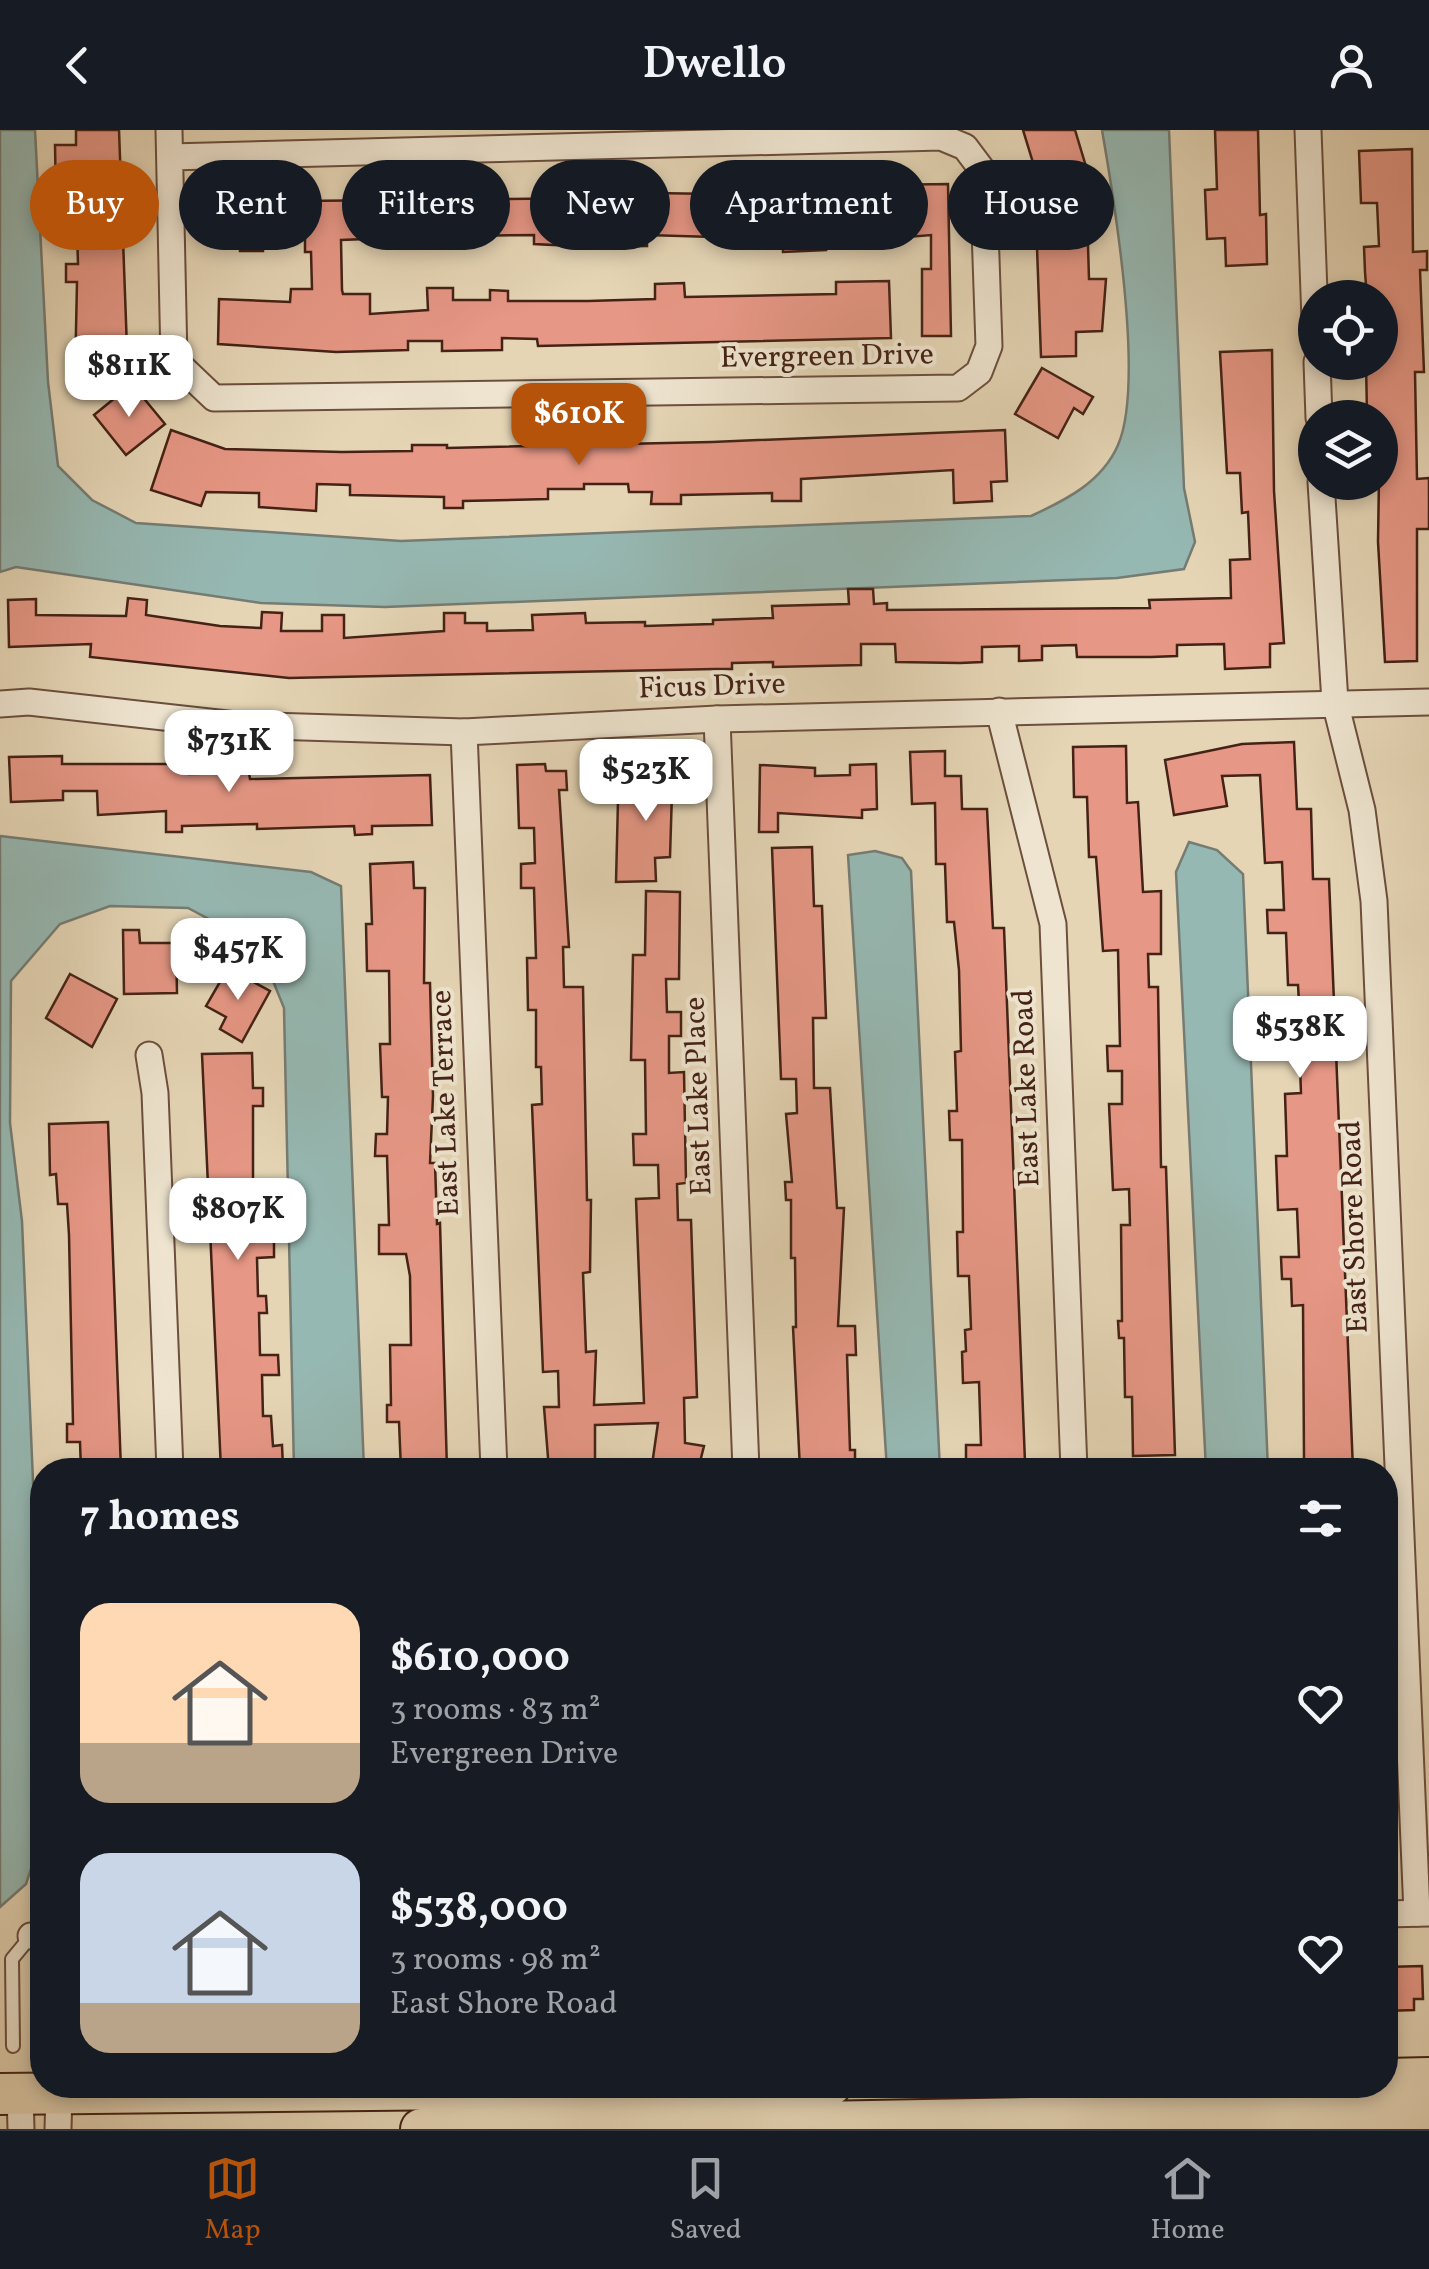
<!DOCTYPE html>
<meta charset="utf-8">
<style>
:root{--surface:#171b24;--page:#242831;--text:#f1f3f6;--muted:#9ea1a6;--line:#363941;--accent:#b45309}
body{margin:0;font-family:Vollkorn,serif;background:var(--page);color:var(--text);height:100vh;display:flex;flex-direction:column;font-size:38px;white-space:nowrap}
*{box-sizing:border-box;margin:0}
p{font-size:32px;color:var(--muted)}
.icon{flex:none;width:55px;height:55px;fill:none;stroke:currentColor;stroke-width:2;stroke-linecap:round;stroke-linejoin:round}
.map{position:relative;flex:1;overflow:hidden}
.side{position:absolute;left:30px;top:1328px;width:1368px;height:640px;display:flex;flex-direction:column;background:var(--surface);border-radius:40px;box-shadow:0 5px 15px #0003}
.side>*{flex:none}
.banner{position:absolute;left:30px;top:30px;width:1370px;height:90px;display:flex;gap:20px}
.fabs{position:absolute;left:1298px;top:150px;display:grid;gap:20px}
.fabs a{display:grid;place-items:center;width:100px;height:100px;border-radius:50%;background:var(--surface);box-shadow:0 5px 15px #0003;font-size:50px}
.price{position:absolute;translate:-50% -85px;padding:0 22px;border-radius:20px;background:#fff;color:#222;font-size:32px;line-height:65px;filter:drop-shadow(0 2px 5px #0008)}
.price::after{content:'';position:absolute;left:50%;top:60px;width:30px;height:22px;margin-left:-15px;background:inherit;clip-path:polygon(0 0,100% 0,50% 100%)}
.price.current{background:var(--accent);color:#fff}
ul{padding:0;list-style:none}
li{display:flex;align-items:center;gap:30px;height:250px;padding:0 50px}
li span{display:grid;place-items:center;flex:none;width:280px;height:200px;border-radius:30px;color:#555}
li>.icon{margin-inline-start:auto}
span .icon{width:120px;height:120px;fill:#fffc;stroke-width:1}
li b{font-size:42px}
h2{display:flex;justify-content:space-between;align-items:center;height:120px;padding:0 50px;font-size:42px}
.tag{padding:0 35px;border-radius:45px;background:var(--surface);box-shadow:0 5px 15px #0003;font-size:35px;line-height:90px}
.tag.current{background:var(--accent);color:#fff}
header{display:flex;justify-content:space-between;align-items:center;height:130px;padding:0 50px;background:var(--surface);font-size:45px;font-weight:600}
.tab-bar{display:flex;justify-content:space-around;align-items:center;height:140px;border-top:2px solid var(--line);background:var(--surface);font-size:28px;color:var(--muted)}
.tab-bar a{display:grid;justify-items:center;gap:5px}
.tab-bar .current{color:var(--accent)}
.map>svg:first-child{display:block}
.water{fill:#96b8b2;stroke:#757c73;stroke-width:2.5}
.building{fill:#e69785;stroke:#442215;stroke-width:2.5}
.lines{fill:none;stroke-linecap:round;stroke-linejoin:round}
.service-casing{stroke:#6c4f3d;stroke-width:16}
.minor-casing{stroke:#6c4f3d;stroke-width:29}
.primary-casing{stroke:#442215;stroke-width:44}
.service{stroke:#eee4cf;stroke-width:12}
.minor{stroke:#eee4cf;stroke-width:25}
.primary{stroke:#e5d5b5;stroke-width:40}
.labels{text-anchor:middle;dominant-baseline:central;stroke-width:8;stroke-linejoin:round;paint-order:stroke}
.street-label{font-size:30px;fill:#442215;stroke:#eee4cf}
</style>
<header><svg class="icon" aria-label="back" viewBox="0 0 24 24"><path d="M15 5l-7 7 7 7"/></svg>Dwello<svg class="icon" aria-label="person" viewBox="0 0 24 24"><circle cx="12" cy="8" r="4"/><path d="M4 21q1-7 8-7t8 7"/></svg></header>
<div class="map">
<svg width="1429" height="1999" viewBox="0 0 1429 1999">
<rect width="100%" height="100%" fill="#e5d5b5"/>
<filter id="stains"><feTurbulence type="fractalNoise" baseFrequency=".002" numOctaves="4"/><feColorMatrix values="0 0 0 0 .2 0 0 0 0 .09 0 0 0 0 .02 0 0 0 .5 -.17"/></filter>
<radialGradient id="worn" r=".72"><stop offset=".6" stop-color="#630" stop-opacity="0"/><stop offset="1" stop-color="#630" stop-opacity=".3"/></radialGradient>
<g class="water">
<path d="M0,0h35l13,252 10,84 34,34 44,23 265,18 630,-25c35,-16 71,-34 87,-71 27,-62 -4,-246 -16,-315h67l15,358 11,54 -11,27 -67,9 -732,29 -124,-4 -245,-36 -16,5z"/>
<polygon points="0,706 311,742 341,756 364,1340 294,1340 284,878 271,846 233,802 188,778 110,776 60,794 11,851 10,993 22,1091 42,1564 42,1706 26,1754 0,1777"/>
<polygon points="1189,712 1217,720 1243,744 1268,1340 1206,1340 1176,742"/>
<polygon points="875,721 902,728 911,741 940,1340 887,1340 848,725"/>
</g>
<g class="building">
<polygon points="76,0 119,0 128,246 75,247 77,152 66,152 66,134 78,134 76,66 56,67 55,15 76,15"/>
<polygon points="1023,0 1075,0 1091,53 1096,53 1097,81 1087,82 1089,149 1106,149 1102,201 1076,202 1076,226 1041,227 1034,36"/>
<polygon points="1215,0 1258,0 1260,85 1266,84 1267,134 1226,136 1225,108 1207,109 1205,60 1217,59"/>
<polygon points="1412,19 1413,122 1427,121 1427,140 1420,140 1424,242 1415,242 1417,349 1429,348 1429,399 1417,399 1417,531 1385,532 1378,412 1380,284 1367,285 1366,232 1384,229 1380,168 1367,168 1365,142 1364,117 1379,116 1377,73 1361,73 1359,21"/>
<polygon points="948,54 951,206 922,206 922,139 931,139 931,105 871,110 871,100 825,101 826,120 783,122 783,109 647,105 647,116 593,117 534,114 534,105 464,106 464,117 432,118 432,109 416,107 341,110 342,160 343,164 370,164 370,184 428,180 427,158 453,158 453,170 490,170 490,160 508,161 508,171 588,171 655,169 655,154 684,153 685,167 836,164 836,152 889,151 891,208 538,216 537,209 502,208 502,220 442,221 442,211 408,211 408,220 336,222 218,214 219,169 290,172 291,159 312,159 311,122 305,122 305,106 264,107 263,121 240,121 240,111 211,110 212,72 592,68 591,62 715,64 808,56"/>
<polygon points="1272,220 1274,361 1284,513 1270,514 1270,537 1225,539 1224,514 1177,515 1177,526 1151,527 1077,527 1076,515 1042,516 1042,530 1019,531 1019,516 982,517 982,532 960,533 896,532 895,514 861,514 861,535 773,537 773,532 732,533 732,539 715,539 289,548 90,527 91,514 9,517 8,470 36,469 36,485 126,486 128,468 147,470 146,485 220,496 261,498 262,482 282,483 281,501 322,501 322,485 344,485 344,508 444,501 444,483 465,483 465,493 487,493 487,501 533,500 532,485 585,483 586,493 645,492 645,496 713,494 713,490 773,488 772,476 849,474 848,459 873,459 874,474 887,473 887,480 1150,478 1149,470 1231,468 1230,430 1250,429 1248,382 1242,383 1240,343 1227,343 1220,222"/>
<polygon points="1042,238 1093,267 1083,284 1074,278 1058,308 1015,284"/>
<polygon points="132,254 165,294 126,325 94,285"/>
<polygon points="171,300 225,319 342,322 412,321 412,315 447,315 447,318 712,312 1005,300 1007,351 991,352 992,371 954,373 953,340 801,349 801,371 772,371 772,363 681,365 681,374 651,374 652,362 629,362 628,354 584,354 584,359 548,359 548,369 463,371 463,378 444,378 444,367 350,365 350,355 317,354 316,381 259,377 259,363 206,362 201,376 151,360"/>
<polygon points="1294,612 1297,679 1311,679 1313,749 1329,749 1353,1340 1307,1340 1304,1328 1303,1175 1292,1176 1291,1149 1282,1149 1281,1127 1299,1127 1297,1079 1278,1080 1276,1026 1287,1026 1285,964 1301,963 1299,910 1279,910 1279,891 1300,890 1298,855 1288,855 1286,803 1268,803 1267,780 1284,780 1282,732 1265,733 1260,645 1222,646 1227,676 1174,685 1165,630 1242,614"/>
<polygon points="1126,616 1127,673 1138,672 1143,762 1161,761 1161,824 1148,824 1149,857 1158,857 1161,1037 1166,1037 1175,1325 1133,1326 1132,1267 1125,1267 1124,1208 1119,1208 1118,1191 1122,1191 1121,1095 1130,1095 1129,1059 1113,1060 1109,974 1122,974 1122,941 1108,941 1107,916 1120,916 1118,820 1103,821 1096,727 1089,727 1087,667 1074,667 1073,617"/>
<polygon points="945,621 945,646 961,646 962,679 987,679 993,798 1004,798 1025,1332 966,1334 966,1315 981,1315 979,1252 963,1253 962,1222 966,1221 965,1200 971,1199 969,1146 958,1146 957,1102 963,1102 962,1010 950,1010 949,981 957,981 955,922 961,921 959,840 954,792 947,792 945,734 936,734 935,673 912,674 910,622"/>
<polygon points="62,626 62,634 189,634 189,644 249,643 250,649 430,645 432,695 372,696 372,704 355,705 354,696 257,699 257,694 182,696 182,702 166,702 166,681 98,685 97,661 63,661 63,670 11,672 9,627"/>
<polygon points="673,630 670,727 655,728 656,751 616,752 618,670 640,670 639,631"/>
<polygon points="545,634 546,641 566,641 567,660 559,660 569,817 563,817 564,857 583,857 587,1070 591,1070 590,1142 583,1143 586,1222 596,1221 594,1275 644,1273 636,1069 659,1068 658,1035 634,1035 633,1004 646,1004 645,930 631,930 633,825 645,825 646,761 680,762 679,849 666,849 667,882 681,882 681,906 669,906 669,943 684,942 686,1053 677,1054 678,1090 691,1090 697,1267 684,1268 685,1313 704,1316 698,1340 652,1335 658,1293 595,1295 595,1340 549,1340 544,1277 559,1277 558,1241 543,1242 532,975 542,974 541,937 536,937 536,880 528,880 527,828 536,828 534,758 521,758 521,734 535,733 534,698 519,698 517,635"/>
<polygon points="876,634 877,679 862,680 862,688 778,683 778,702 759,702 760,635 815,638 815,646 850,645 850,635"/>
<polygon points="812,717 814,776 822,776 826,888 813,888 814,958 830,958 837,1078 844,1078 838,1196 855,1196 856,1225 847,1225 850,1320 855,1320 855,1340 800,1340 793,1197 796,1197 795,1128 791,1128 791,1070 786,1070 785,1052 792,1052 786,984 797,983 796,949 781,949 772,718"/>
<polygon points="413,732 414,758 425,758 424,853 430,853 433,966 430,1033 435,1033 437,1094 440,1093 447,1340 401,1340 399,1292 387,1292 387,1275 391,1275 390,1215 411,1215 410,1146 406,1124 379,1124 379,1095 389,1095 387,1026 375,1026 376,1004 387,1004 388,967 382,967 380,914 390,914 389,841 367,841 366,794 372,794 370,734"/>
<polygon points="123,800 139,800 140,813 176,813 177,863 124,864"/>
<polygon points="228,838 270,861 242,912 220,899 226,887 206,876"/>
<polygon points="70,844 117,869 92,917 46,888"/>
<polygon points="252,923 253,958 263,958 263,976 253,976 253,1078 274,1078 274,1127 257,1128 258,1166 266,1166 267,1183 259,1183 260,1225 278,1225 279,1245 262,1245 263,1286 271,1286 273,1316 282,1315 283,1338 221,1340 202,924"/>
<polygon points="108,992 121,1340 81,1340 80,1312 67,1312 67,1294 73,1294 69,1105 67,1074 58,1074 56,1044 50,1045 49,994"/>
<polygon points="1422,1836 1423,1869 1414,1869 1414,1880 1385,1881 1385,1837"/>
</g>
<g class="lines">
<defs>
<polyline id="service" points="13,1916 12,1829 31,1806"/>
<g id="minor">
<polyline points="169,0 174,230 214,268 958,258 979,242 989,216 983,41 965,17 941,7 170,27"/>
<polyline points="1308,0 1315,190"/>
<polyline points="1317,232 1319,288"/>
<polyline points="1321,352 1335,572 1362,680 1374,771 1417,1783"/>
<polyline points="0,574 29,572 236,595 464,602 717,589 1429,572"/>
<polyline points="999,581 1053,794 1074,1340"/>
<polyline points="717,589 746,1340"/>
<polyline points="464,602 494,1340"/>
<polyline points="149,925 155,963 170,1340"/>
<polyline points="1385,1784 1429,1783"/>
<polyline points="31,1806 42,1805"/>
<polyline points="20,1964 21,1999"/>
<polyline points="58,1999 59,1964"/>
</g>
<g id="primary">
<polyline points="1385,1949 1429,1948"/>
<polyline points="0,1964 831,1955"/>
<polyline points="421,1999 1429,1981"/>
</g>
</defs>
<use href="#service" class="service-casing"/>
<use href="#minor" class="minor-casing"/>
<use href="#primary" class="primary-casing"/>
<use href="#service" class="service"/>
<use href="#minor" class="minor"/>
<use href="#primary" class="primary"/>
</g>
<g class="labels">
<g class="street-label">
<text transform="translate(827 227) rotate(-1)">Evergreen Drive</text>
<text transform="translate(712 557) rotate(-2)">Ficus Drive</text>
<text transform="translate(1027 958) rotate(-92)">East Lake Road</text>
<text transform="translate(699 966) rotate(-92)">East Lake Place</text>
<text transform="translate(446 973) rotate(-92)">East Lake Terrace</text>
<text transform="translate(1355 1097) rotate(-92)">East Shore Road</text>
</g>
</g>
<rect width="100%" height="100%" filter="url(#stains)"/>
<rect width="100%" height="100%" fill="url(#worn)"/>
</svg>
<div class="fabs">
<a><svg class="icon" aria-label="locate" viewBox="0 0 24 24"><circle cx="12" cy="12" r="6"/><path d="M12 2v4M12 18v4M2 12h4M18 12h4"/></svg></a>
<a><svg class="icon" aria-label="layers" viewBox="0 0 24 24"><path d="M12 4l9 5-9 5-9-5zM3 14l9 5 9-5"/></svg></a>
</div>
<b class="price" style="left:129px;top:290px">$811K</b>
<b class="price current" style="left:579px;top:338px">$610K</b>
<b class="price" style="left:229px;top:665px">$731K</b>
<b class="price" style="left:646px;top:694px">$523K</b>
<b class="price" style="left:238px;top:873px">$457K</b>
<b class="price" style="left:1300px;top:951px">$538K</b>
<b class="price" style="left:238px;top:1133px">$807K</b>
<div class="banner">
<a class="tag current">Buy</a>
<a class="tag">Rent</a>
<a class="tag">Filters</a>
<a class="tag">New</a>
<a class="tag">Apartment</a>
<a class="tag">House</a>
</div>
<section class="side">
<h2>7 homes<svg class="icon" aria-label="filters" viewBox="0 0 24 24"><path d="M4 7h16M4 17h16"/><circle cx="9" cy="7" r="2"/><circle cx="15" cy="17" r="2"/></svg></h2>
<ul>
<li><span style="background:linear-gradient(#ffd9b3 70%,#b9a48a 0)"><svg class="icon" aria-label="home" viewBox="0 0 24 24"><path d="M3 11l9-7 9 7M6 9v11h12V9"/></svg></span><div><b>$610,000</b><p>3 rooms · 83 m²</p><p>Evergreen Drive</p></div><svg class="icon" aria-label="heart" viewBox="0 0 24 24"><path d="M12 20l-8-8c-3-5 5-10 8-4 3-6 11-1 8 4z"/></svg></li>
<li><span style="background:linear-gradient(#c9d6e8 75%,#b9a48a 0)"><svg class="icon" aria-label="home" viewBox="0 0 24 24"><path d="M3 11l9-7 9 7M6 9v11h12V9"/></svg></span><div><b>$538,000</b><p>3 rooms · 98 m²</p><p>East Shore Road</p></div><svg class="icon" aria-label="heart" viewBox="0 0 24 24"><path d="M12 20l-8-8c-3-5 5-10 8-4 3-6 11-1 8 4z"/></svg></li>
</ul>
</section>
</div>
<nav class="tab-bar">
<a class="current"><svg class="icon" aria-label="map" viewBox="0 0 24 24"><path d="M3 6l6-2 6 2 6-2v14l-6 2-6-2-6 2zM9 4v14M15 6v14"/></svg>Map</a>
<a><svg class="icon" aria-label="saved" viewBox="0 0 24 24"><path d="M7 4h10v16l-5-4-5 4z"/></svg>Saved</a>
<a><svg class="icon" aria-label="home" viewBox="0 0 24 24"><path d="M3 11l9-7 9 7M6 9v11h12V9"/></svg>Home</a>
</nav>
